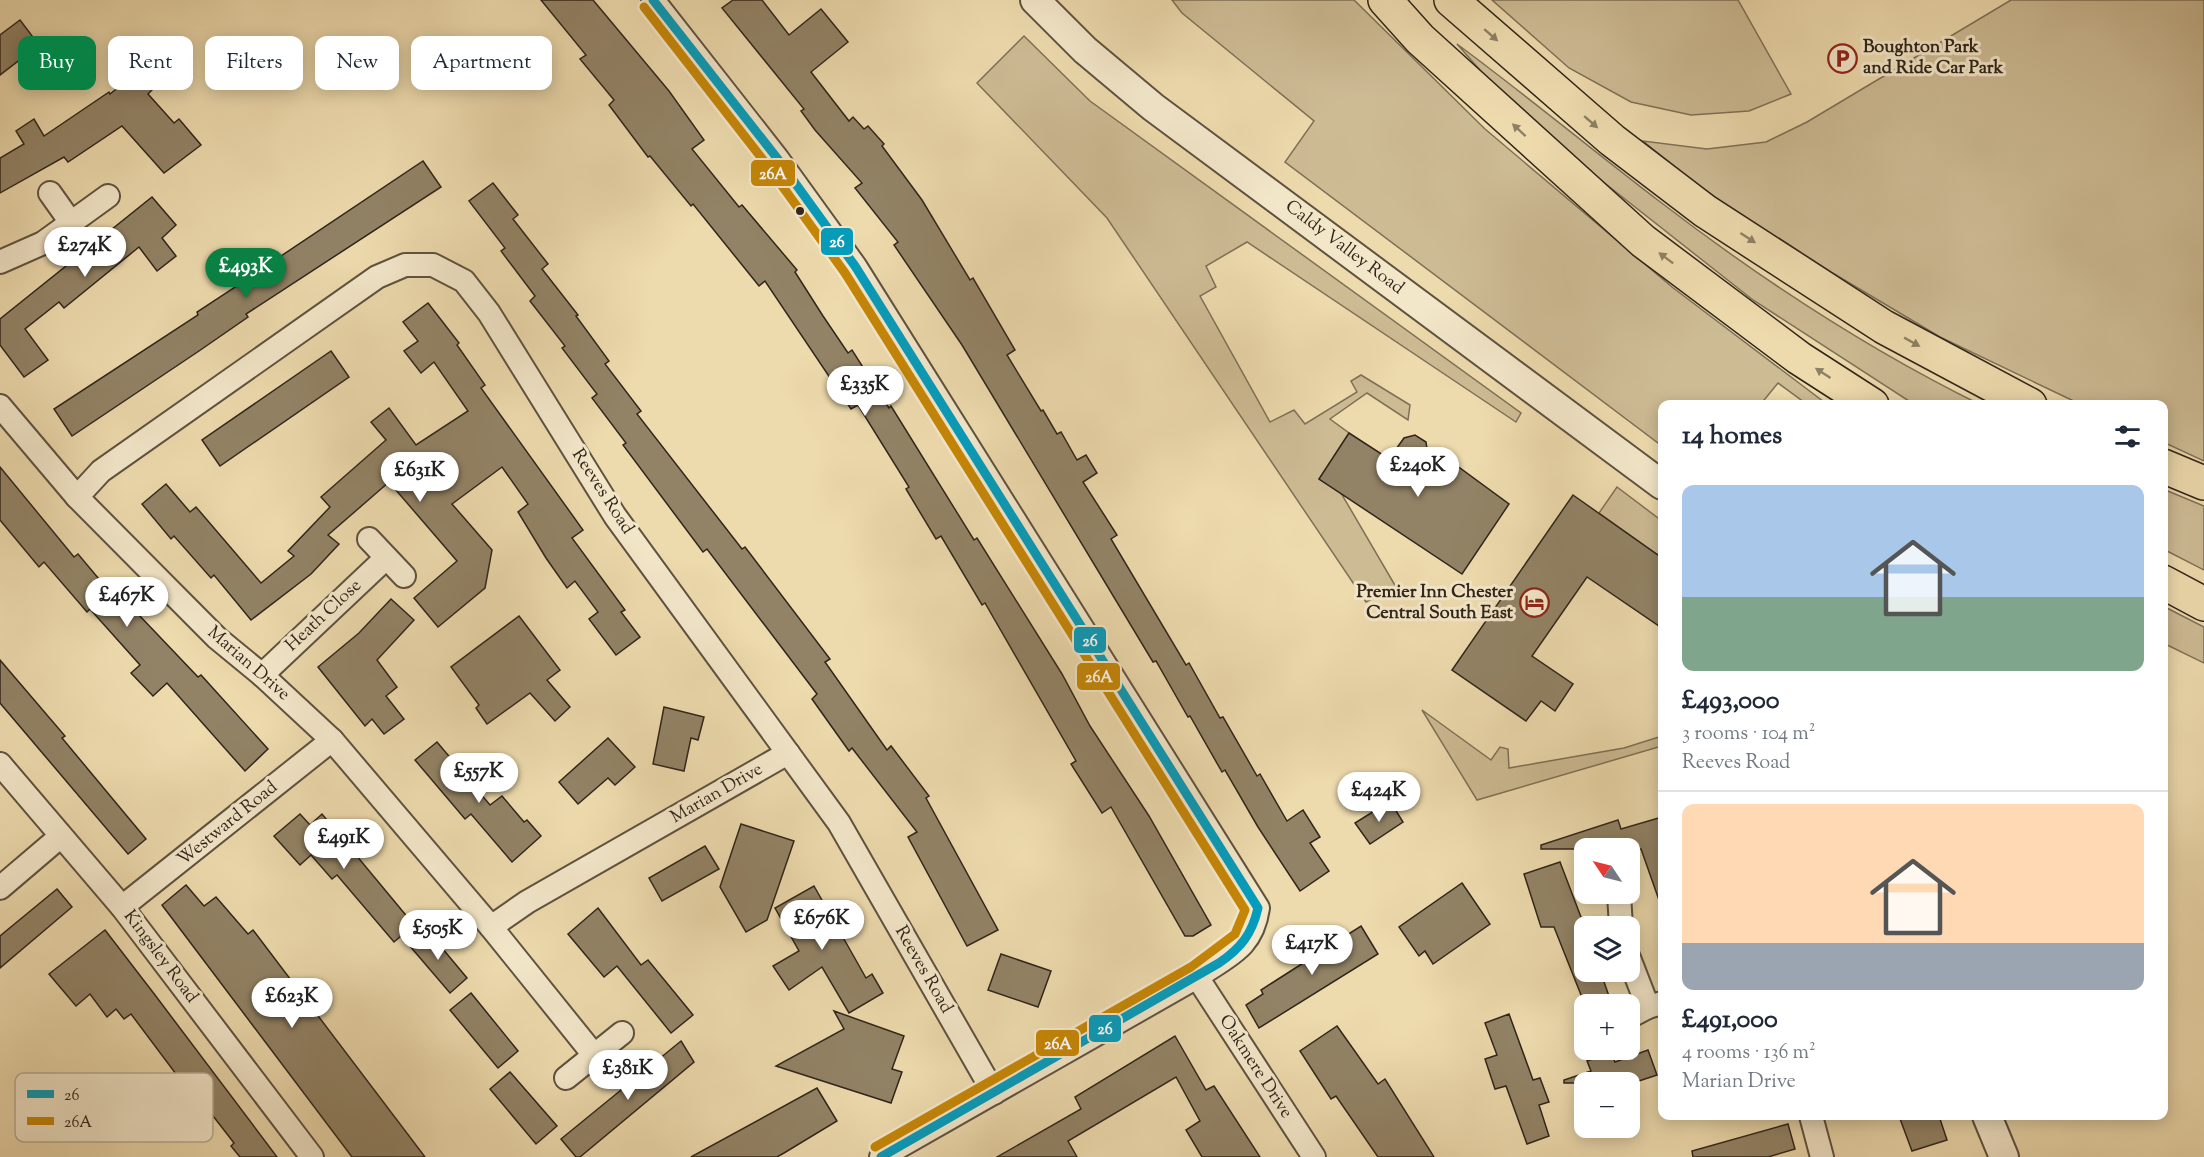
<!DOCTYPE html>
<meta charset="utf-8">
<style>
:root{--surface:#fff;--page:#f6f6f7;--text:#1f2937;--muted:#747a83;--line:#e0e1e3;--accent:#0b8043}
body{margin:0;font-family:"Sorts Mill Goudy",serif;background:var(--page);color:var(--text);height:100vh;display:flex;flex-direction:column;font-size:22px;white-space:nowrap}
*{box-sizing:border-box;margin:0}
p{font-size:20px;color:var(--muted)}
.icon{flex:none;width:33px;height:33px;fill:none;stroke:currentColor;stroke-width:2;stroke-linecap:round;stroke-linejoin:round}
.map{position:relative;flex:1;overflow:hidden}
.side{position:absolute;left:1658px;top:400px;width:510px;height:720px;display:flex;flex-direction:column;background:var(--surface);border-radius:12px;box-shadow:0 3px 15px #0003}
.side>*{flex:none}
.banner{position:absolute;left:18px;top:36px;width:570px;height:54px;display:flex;gap:12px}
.needle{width:39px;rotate:305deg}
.fabs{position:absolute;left:1574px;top:838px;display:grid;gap:12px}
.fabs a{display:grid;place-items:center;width:66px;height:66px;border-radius:12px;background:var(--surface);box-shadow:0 3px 15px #0003;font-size:30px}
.price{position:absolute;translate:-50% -51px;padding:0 14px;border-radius:21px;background:#fff;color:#222;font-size:20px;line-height:39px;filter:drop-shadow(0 2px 3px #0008)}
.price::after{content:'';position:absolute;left:50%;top:36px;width:18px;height:14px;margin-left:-9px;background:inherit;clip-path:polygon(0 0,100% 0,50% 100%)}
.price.current{background:var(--accent);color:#fff}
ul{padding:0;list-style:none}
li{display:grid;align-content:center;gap:12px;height:318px;padding:0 24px}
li+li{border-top:2px solid var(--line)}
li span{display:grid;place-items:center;height:186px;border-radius:12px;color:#555}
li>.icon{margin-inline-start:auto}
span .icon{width:108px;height:108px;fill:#fffc;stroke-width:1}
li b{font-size:26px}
h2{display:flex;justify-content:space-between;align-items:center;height:72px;padding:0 24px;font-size:26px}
.chip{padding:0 21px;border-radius:12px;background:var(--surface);box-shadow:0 3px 15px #0003;font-size:21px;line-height:54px}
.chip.current{background:var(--accent);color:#fff}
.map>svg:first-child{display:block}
.green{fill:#cdbb94;stroke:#7e7057;stroke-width:1.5}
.building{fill:#928366;stroke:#30251a;stroke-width:1.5}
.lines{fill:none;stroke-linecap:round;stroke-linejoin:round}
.minor-casing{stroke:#5f523f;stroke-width:26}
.tertiary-casing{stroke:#5f523f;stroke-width:32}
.trunk-casing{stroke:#30251a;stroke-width:36}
.minor{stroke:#f3e7ca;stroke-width:22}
.tertiary{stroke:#f3e7ca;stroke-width:28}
.trunk{stroke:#eddaad;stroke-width:33}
.bus-1-casing{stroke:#f3e7ca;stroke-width:14}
.bus-2-casing{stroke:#f3e7ca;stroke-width:14}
.bus-1{stroke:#059cbc;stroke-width:9}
.bus-2{stroke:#c58606;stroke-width:9}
.oneway{fill:#8e8064}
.bus-dot{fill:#30251a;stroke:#f3e7ca;stroke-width:2}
.labels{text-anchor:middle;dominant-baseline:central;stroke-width:6;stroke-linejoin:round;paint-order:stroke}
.poi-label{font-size:18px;font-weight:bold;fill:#30251a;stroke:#f3e7ca;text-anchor:start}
.street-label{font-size:18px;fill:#30251a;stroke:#f3e7ca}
.key{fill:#f3e7ca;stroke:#b8ad95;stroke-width:1.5}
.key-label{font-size:16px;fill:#30251a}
.line-badge{stroke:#f3e7ca;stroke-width:2}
.badge-label{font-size:16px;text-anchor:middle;font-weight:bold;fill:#fff}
</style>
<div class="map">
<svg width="2204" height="1157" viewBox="0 0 2204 1157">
<rect width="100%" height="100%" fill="#eddaad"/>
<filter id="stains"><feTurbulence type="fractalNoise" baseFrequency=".00333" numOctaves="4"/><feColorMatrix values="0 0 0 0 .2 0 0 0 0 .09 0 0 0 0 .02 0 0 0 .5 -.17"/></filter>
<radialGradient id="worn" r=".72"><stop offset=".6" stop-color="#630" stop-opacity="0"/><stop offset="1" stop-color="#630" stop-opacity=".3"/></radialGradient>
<g class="green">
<polygon points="1172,0 1354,0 1485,129 1672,287 1828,405 1808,405 1778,383 1760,405 1662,405 1662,446 1285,162 1314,121 1182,13"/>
<polygon points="1492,0 1738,0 1791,94 1749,111 1691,115 1631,102 1569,68"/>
<polygon points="2011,0 2204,0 2204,461 2163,442 2163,405 2082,405 1940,337 1831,272 1701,188 1643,141 1707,149 1766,142 1807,122"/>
<polygon points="1024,36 1090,101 1521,413 1516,422 1247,242 1206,266 1216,287 1200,296 1270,422 1294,410 1305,424 1357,392 1351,381 1361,375 1410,405 1408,420 1367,393 1330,419 1349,433 1319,479 1341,493 1396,587 1366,602 1107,218 977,83"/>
<path d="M1457,44c69,51 134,105 202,157 99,76 210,149 322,204h-66l-162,-105 -184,-145 -75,-69z"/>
<polygon points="1617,487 1662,521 1662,558 1599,513"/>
<polygon points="2163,489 2204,506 2204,570 2163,549"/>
<polygon points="2163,606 2204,627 2204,663 2163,643"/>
<polygon points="1422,710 1491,760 1500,747 1508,749 1509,768 1624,748 1662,736 1662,746 1477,800"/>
</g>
<g class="building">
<polygon points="541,0 593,0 669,91 704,140 692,149 739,207 742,205 797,270 795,272 823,316 848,353 852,350 889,408 891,406 974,540 977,538 1062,674 1090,726 1149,816 1211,925 1193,936 1185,936 1111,807 1102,813 1071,764 1076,761 985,603 982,605 941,536 936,539 906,489 909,487 858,405 851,409 765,281 759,286 693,204 691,206 650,156 648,157 609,105 614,100 580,59 586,55"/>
<polygon points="733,0 762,0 789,35 821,9 848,42 811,72 849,121 853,117 864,129 868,126 884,144 882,146 922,200 970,280 973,278 1015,350 1007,355 1041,411 1043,410 1057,434 1061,432 1077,460 1086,455 1097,473 1083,482 1117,535 1111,539 1186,665 1189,663 1220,718 1223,717 1257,776 1260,774 1287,821 1303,810 1320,837 1310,843 1329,871 1300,891 1258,827 1225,770 1222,772 1190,716 1188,717 1156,661 1153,662 962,345 894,245 898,242 855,188 862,183 815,130 801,111 804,109 722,8"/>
<polygon points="20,20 39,45 0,75 0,35"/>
<polygon points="138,71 152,90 148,94 174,123 179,119 201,145 164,173 122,126 68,162 64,157 0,193 0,158 24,144 16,131 34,119 44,136 109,92 110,94"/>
<polygon points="423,161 441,187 246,314 248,317 199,351 72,436 54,409 198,315 197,312 246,280 244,278 277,256 278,258"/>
<polygon points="493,183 518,215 513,219 548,264 542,269 578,315 576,316 609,361 605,364 641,411 637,414 742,549 745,547 830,659 825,662 887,750 891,746 929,796 926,798 998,930 967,946 908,837 917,832 852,748 849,751 812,699 817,694 707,549 703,552 623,445 626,443 592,398 597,394 562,348 565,346 530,301 535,296 501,251 505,248 469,201"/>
<polygon points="152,197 176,225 162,238 176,256 157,271 139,247 64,308 59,302 25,329 48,360 24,377 0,345 0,319"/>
<polygon points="428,303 459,343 457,345 485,385 481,388 583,530 572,538 625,610 621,612 640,637 616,655 589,619 598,612 575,581 567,588 546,558 518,512 528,504 502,467 452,504 492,550 485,588 438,627 414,598 457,561 389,482 328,535 339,544 311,574 251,620 214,575 211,578 174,536 171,539 142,504 166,484 190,512 196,507 261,583 294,556 288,551 330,507 321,497 386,440 371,422 389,408 416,445 468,411 434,362 421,373 404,351 418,341 403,322"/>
<polygon points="331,351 349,377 220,466 202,440"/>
<polygon points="1349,433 1389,459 1404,438 1415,435 1426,442 1431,479 1449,460 1509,504 1462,574 1319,479"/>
<polygon points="0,467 74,557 78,554 114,597 118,593 198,677 201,675 268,749 245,771 167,683 153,696 131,673 140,665 90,609 87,612 44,562 39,567 0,520"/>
<polygon points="1573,495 1662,558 1662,628 1587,577 1532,656 1573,684 1555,711 1541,701 1526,721 1452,670"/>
<polygon points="391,599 414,620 377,660 397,687 386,696 404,719 384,734 372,719 365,726 318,667 359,633"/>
<polygon points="519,616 560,670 547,680 570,707 555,721 530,693 487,724 476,708 479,705 451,667"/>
<polygon points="0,660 65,736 62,738 146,839 128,854 0,703"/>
<polygon points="664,707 704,717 698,740 691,738 684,771 653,764"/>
<polygon points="608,738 635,767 615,785 608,778 578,804 559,782"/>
<polygon points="437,742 490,805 502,796 524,822 527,820 541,836 512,862 471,814 465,819 415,760"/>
<polygon points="1390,801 1403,822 1370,844 1355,823"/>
<polygon points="300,814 310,825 322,814 414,925 394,942 337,875 332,879 311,855 300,865 274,836"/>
<polygon points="1662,817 1662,900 1659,900 1641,849 1541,849 1541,845 1618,820 1621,829"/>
<polygon points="741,824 794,841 767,920 746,932 720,887"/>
<polygon points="705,846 719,869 662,901 649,878"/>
<polygon points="1560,862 1584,925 1584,979 1601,973 1612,1005 1585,1005 1554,927 1541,927 1524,874"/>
<polygon points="1462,883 1490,924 1433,964 1425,951 1419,956 1399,927"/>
<polygon points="186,885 204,906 216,897 248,934 253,930 425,1157 352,1157 162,905"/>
<polygon points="814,886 866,978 872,974 883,993 849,1013 822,967 789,990 773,966 799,951 775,908"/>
<polygon points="57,889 72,907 0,968 0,936"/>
<polygon points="598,908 641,965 648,960 693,1015 671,1033 617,966 604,977 568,934"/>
<polygon points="1361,926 1378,954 1259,1028 1246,1005 1263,994 1261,990"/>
<polygon points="105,930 155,995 277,1157 240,1157 231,1146 234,1143 203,1103 200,1106 131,1014 124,1019 116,1009 107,1017 90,994 76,1006 49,974"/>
<polygon points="427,930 467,978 450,993 409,945"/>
<polygon points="1001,954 1051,971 1038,1007 988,990"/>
<polygon points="471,993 518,1051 498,1068 450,1010"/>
<polygon points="834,1011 904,1036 892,1069 902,1072 891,1103 776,1066 844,1029"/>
<polygon points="1509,1014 1533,1080 1540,1078 1549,1102 1539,1105 1549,1136 1527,1144 1506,1086 1495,1089 1485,1059 1497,1055 1485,1023"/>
<polygon points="1337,1026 1378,1084 1385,1079 1434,1157 1378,1157 1336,1096 1331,1099 1300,1051"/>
<polygon points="1175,1036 1206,1090 1214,1086 1260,1157 1202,1157 1186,1130 1200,1121 1176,1077 1068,1141 1077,1157 997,1157 1081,1109 1075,1097"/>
<polygon points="681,1041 694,1062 580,1157 576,1157 561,1139"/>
<polygon points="1648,1050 1657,1075 1633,1083 1564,1083 1564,1080 1591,1071 1587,1061 1611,1053 1615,1062"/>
<polygon points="510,1072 557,1126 536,1144 490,1089"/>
<polygon points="817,1088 837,1121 784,1153 777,1157 691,1157"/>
<polygon points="1899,1116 1939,1116 1947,1140 1912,1151"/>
<polygon points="1788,1124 1795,1149 1768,1157 1693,1157 1692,1151"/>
</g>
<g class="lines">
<defs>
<g id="minor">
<path d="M653,0l124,158 78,108 403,642c-6,41 -30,47 -61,69l-316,180"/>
<polyline points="50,193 72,224"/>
<polyline points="0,262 43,243 108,196"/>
<polyline points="0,406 77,497 217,638 262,675 332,740 491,927 527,902 788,753"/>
<polyline points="77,497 101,471 377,277 405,265 433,265 464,281 489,313 615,516 839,823 994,1093"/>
<polyline points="369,539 404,576"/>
<polyline points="262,675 386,558"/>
<polyline points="0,764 122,907 312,1157"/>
<polyline points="0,888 61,836"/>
<polyline points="1619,894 1621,927"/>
<polyline points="122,907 332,740"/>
<polyline points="491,927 594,1055"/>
<polyline points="1629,958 1648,1007 1662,1003"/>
<polyline points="1197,977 1314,1157"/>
<polyline points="1629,1017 1648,1007"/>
<polyline points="566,1078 622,1033"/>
<polyline points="1811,1116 1822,1157"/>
</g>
<g id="tertiary">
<polyline points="1035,0 1085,50 1153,107 1662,485"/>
<polyline points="1987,1116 2004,1157"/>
</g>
<g id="trunk">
<polyline points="1385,0 1420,39 1643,241 1799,358 1872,405"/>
<polyline points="1451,0 1612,140 1705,211 1884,327 2030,405"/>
<polyline points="2163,466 2204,483"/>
<polyline points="2163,582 2204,604"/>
</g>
</defs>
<use href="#minor" class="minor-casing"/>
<use href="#tertiary" class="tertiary-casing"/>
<use href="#trunk" class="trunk-casing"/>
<use href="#minor" class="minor"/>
<use href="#tertiary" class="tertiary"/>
<use href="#trunk" class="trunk"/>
<defs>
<path id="bus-1" d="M653,0l124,158 78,108 403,642c-6,26 -17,40 -39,55l-338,194"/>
<polyline id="bus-2" points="644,7 767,165 845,273 1245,910 1235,934 1191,967 875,1147"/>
</defs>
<use href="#bus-1" class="bus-1-casing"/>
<use href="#bus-2" class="bus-2-casing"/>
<use href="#bus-1" class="bus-1"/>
<use href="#bus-2" class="bus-2"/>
</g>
<defs><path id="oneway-solid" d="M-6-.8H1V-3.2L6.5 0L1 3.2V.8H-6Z" transform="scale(1.5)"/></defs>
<g class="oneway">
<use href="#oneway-solid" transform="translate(1491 35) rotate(41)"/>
<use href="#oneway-solid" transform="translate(1591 122) rotate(41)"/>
<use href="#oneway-solid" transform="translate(1519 130) rotate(-137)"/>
<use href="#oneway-solid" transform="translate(1748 238) rotate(33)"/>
<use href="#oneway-solid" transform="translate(1666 258) rotate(-143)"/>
<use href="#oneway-solid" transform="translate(1912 342) rotate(29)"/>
<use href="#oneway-solid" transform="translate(1823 373) rotate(-147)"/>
</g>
<defs>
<symbol id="parking-ring" viewBox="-11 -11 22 22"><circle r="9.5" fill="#f3e7ca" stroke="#8f2418" stroke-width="1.5"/><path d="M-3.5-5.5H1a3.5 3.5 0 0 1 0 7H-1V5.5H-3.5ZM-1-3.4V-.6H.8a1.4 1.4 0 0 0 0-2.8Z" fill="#8f2418"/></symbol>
<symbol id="hotel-ring" viewBox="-11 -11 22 22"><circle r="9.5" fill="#f3e7ca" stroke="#8f2418" stroke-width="1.5"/><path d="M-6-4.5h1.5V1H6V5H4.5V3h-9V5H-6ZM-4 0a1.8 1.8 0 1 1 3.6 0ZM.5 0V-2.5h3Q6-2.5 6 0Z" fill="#8f2418"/></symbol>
</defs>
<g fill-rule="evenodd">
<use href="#parking-ring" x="1826" y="42" width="33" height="33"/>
<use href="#hotel-ring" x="1518" y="586" width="33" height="33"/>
</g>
<circle class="bus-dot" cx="800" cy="211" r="5"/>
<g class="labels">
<g class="poi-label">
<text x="1863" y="48">Boughton Park<tspan x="1863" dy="21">and Ride Car Park</tspan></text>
<text x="1513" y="593" text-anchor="end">Premier Inn Chester<tspan x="1513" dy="21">Central South East</tspan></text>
</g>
<g class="street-label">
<text transform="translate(1344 248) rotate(37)">Caldy Valley Road</text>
<text transform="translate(602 492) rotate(57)">Reeves Road</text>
<text transform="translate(324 616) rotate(-43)">Heath Close</text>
<text transform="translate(248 664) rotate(41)">Marian Drive</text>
<text transform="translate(717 794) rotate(-30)">Marian Drive</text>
<text transform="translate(228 824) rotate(-39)">Westward Road</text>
<text transform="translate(160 957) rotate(53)">Kingsley Road</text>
<text transform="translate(923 970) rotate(60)">Reeves Road</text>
<text transform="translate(1255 1067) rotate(57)">Oakmere Drive</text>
</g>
</g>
<rect x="15" y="1073" width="198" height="69" rx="9" class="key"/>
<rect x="27" y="1090" width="27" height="8" fill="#059cbc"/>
<rect x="27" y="1117" width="27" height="8" fill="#c58606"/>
<g class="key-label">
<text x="64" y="1100">26</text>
<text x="64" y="1127">26A</text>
</g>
<g class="line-badge">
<rect x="750" y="159" width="46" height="28" rx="6" fill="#c58606"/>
<rect x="820" y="227" width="34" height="29" rx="6" fill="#059cbc"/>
<rect x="1073" y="626" width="34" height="28" rx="6" fill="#059cbc"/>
<rect x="1076" y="662" width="45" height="29" rx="6" fill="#c58606"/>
<rect x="1088" y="1014" width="34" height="29" rx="6" fill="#059cbc"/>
<rect x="1035" y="1029" width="45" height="28" rx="6" fill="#c58606"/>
</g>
<g class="badge-label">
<text x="773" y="179">26A</text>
<text x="837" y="247">26</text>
<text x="1090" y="646">26</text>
<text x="1099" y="682">26A</text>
<text x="1105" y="1034">26</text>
<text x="1058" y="1049">26A</text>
</g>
<rect width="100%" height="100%" filter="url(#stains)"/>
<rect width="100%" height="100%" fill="url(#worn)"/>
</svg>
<div class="fabs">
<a><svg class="needle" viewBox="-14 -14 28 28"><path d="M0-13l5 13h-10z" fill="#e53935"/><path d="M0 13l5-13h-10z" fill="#747a83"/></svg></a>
<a><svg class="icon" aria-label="layers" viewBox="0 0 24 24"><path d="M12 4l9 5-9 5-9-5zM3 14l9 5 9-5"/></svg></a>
<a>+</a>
<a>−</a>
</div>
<b class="price" style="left:85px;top:278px">£274K</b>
<b class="price current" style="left:246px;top:299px">£493K</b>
<b class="price" style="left:865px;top:417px">£335K</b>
<b class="price" style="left:1418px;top:498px">£240K</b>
<b class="price" style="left:420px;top:503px">£631K</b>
<b class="price" style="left:127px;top:628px">£467K</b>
<b class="price" style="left:479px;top:804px">£557K</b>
<b class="price" style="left:1379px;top:823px">£424K</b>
<b class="price" style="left:344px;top:870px">£491K</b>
<b class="price" style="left:822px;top:951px">£676K</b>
<b class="price" style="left:438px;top:961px">£505K</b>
<b class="price" style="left:1312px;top:976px">£417K</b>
<b class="price" style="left:292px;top:1029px">£623K</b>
<b class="price" style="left:628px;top:1101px">£381K</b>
<div class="banner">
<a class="chip current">Buy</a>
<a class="chip">Rent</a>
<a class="chip">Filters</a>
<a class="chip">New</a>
<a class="chip">Apartment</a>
</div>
<section class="side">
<h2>14 homes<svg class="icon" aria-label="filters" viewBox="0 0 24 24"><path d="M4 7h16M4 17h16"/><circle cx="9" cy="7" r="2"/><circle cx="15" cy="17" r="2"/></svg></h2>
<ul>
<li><span style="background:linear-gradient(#a9c7e8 60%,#7fa58c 0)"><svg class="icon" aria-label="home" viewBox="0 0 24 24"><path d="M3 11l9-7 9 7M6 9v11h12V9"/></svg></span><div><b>£493,000</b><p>3 rooms · 104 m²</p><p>Reeves Road</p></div></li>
<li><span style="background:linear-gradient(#ffd9b3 75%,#9aa5b1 0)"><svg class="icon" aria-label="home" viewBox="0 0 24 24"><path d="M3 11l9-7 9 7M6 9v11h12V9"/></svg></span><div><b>£491,000</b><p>4 rooms · 136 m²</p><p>Marian Drive</p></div></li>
</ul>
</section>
</div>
